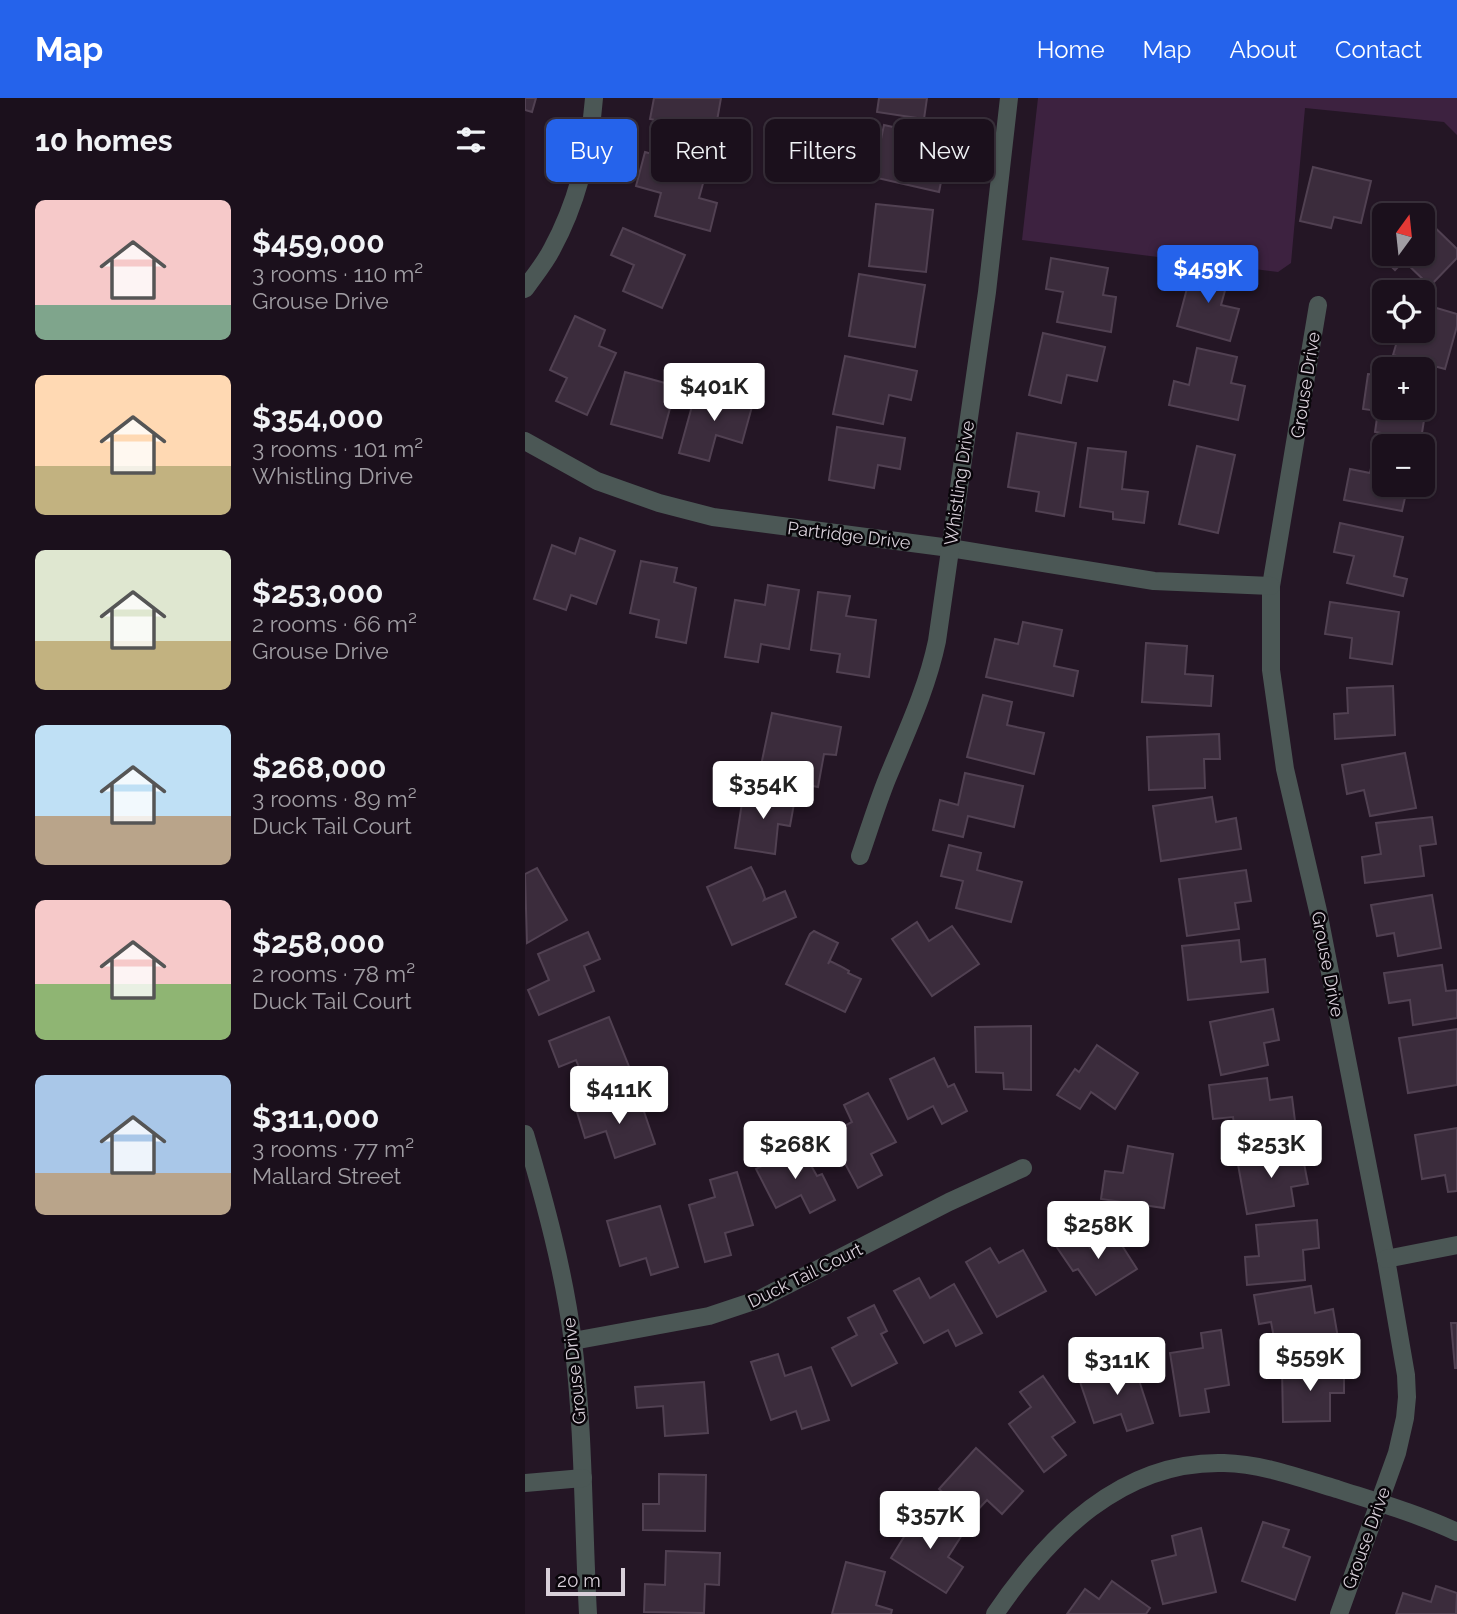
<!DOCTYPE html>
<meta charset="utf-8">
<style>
:root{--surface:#1b101c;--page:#241925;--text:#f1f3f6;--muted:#a09da3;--line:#39303b;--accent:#2563eb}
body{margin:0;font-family:Raleway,sans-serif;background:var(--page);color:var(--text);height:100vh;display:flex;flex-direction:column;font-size:26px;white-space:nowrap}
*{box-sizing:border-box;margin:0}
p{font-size:23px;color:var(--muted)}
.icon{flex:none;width:38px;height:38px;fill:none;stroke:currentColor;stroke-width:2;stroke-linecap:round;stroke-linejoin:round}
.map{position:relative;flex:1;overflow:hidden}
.sheet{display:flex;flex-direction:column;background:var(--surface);width:525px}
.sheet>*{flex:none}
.guide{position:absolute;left:21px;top:21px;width:665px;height:63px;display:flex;gap:14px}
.needle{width:46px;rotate:15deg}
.buttons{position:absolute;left:847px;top:105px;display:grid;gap:14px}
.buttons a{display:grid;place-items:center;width:63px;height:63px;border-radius:10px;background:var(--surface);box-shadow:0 2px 5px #0004,0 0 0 2px var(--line);font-size:35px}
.scale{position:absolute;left:21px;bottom:18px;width:79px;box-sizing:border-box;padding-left:7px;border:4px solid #d9d0da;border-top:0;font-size:19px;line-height:24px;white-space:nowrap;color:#d9d0da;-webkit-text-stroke:5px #09050a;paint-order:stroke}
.price{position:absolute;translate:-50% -60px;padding:0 16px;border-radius:7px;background:#fff;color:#222;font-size:23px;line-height:46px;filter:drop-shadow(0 2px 4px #0008)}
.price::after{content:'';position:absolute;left:50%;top:42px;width:21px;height:16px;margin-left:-10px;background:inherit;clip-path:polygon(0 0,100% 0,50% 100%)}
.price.current{background:var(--accent);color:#fff}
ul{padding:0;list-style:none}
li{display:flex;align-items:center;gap:21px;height:175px;padding:0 35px}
li span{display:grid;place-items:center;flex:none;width:196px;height:140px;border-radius:10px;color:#555}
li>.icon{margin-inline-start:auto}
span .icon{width:84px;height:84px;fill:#fffc;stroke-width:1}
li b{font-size:30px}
h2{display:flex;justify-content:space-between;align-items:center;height:84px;padding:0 35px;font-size:30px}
.pill{padding:0 24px;border-radius:10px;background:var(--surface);box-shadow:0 2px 5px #0004,0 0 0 2px var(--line);font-size:24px;line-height:63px}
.pill.current{background:var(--accent);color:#fff}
header{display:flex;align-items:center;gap:42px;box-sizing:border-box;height:98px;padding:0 35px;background:var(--accent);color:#fff}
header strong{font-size:33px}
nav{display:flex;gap:38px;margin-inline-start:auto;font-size:24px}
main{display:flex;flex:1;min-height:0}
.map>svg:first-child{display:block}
.green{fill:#3d2240}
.building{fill:#3b2c3c;stroke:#514152;stroke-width:2}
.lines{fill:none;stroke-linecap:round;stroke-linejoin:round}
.minor{stroke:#4b5755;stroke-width:18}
.labels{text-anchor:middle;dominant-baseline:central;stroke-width:5;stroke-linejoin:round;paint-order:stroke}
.street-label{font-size:18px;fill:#d9d0da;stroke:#09050a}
</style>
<header>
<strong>Map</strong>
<nav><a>Home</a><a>Map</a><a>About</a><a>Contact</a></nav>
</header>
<main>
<section class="sheet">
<h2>10 homes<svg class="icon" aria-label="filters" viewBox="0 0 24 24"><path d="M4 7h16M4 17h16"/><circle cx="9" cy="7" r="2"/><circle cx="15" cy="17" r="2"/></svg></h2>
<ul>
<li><span style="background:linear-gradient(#f6c9c9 75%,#7fa58c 0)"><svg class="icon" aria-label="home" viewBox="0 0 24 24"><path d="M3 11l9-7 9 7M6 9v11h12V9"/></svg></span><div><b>$459,000</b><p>3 rooms · 110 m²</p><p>Grouse Drive</p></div></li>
<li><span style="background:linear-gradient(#ffd9b3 65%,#c2b280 0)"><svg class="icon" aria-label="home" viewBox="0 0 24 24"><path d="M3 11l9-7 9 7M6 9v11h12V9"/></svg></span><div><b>$354,000</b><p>3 rooms · 101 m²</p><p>Whistling Drive</p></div></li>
<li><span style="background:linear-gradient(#dfe7d0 65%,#c2b280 0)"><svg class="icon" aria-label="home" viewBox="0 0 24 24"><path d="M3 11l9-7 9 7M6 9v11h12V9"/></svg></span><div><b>$253,000</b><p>2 rooms · 66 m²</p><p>Grouse Drive</p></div></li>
<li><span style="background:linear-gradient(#bfe0f5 65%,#b9a48a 0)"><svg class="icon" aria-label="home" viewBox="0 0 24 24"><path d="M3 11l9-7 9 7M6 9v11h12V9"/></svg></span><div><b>$268,000</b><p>3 rooms · 89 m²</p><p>Duck Tail Court</p></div></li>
<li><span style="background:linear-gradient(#f6c9c9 60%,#8fb573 0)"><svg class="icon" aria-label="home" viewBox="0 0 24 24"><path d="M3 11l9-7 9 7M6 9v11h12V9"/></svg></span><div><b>$258,000</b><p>2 rooms · 78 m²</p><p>Duck Tail Court</p></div></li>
<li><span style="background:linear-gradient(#a9c7e8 70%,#b9a48a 0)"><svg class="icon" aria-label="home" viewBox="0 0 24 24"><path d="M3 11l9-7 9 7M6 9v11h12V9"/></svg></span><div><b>$311,000</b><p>3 rooms · 77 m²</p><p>Mallard Street</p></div></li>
</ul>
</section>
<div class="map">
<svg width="932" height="1516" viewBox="0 0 932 1516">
<rect width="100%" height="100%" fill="#241625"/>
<polygon class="green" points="513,0 932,0 932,37 919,24 780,10 766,165 753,174 497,142"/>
<g class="building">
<polygon points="0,0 11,0 7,14 0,12"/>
<polygon points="129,0 196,0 190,34 125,21"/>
<polygon points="354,0 402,0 399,21 352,14"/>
<polygon points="359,27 400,36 395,58 420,64 414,94 348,79"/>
<polygon points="120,54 182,71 174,100 192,105 185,133 130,118 136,95 111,88"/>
<polygon points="788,69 846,83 836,125 809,119 806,130 775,123"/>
<polygon points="351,106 408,112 401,174 344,168"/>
<polygon points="898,118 932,151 932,160 905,188 879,163 870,172 848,151 859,139 859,156 898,156"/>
<polygon points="98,130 160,157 137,210 98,193 109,167 86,157"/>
<polygon points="526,160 583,170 578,197 591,199 586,234 532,224 538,194 521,191"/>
<polygon points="668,168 704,178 696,207 714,211 705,243 652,228"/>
<polygon points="334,176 400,187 390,249 324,238"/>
<polygon points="898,206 932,216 932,228 920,271 868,257 875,233 898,233"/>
<polygon points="50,218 80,232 74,248 91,255 62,317 31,303 42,280 25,272"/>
<polygon points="518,235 580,249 572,283 542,277 536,305 504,297"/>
<polygon points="672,250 712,259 706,285 720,288 713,322 644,307 649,283 664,287"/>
<polygon points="320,258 392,273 386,302 364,297 358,326 308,316"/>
<polygon points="100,274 151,288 137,340 86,326"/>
<polygon points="843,276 859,278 859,310 898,310 898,284 905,285 896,341 850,334 853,313 838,311"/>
<polygon points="172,290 228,305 217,345 191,337 184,363 154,355"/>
<polygon points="312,329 380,340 375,371 353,367 349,390 304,382"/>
<polygon points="492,335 551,345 539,418 511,413 514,394 483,389"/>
<polygon points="672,348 710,357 693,435 654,426"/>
<polygon points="563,350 601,354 597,391 623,394 619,425 588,421 588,414 555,409"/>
<polygon points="850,351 859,353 859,387 898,387 898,360 905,362 898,394 882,391 877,413 819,402 825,371 845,375"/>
<polygon points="815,425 878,439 869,478 882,481 878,498 822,485 829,458 809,454"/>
<polygon points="55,440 90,453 71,506 46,497 41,512 9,501 27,447 50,456"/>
<polygon points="116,463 152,470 149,484 171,490 161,545 131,539 134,522 105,515"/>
<polygon points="243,487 274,492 264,551 236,546 233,564 200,559 210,502 240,507"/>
<polygon points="293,494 325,498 321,518 351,522 344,579 312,574 315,556 286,552"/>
<polygon points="805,504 874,514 867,566 825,560 827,540 800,536"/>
<polygon points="498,524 537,532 529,568 553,573 548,598 461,579 470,541 493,546"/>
<polygon points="621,545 662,548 660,576 688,578 686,608 617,604"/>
<polygon points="868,588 870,637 810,641 809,616 823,615 822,590"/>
<polygon points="458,597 487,604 482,627 519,635 509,676 442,659"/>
<polygon points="247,615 316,629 311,657 299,656 293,689 234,677"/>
<polygon points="694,636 695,661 679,661 680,690 624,692 622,639"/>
<polygon points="880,655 891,710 845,718 839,692 822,696 817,667"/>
<polygon points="440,675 498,688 489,729 443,718 438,739 408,732 415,702 433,707"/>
<polygon points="219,692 270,700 265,728 253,726 250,756 210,750"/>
<polygon points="687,699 691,724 711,720 716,751 636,763 628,708"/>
<polygon points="907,719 911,746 895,748 899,778 840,785 837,759 856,756 851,725"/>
<polygon points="424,747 456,755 452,772 497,784 486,824 431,810 438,783 416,778"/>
<polygon points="226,769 237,791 240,800 239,802 260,793 271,819 207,847 182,789"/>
<polygon points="12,770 42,822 2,845 0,776"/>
<polygon points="721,772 726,803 710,805 714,831 662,838 654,781"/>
<polygon points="907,797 916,850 873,858 869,835 852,838 846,807"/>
<polygon points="392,824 404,843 427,828 454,866 407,898 367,841"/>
<polygon points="289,833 313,845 303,866 305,863 315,868 324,873 323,875 336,881 320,914 261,886 285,836"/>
<polygon points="63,834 75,861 59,868 69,893 14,917 3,892 24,882 13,856"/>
<polygon points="714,842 716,864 740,861 743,894 663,902 657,848"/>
<polygon points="917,867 921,893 932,892 932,920 888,927 885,902 864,905 859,875"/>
<polygon points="748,911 754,942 739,945 743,967 696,977 685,924"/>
<polygon points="84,919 105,971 62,988 51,962 34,969 24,943"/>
<polygon points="506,928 506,992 479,991 478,975 451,974 450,929"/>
<polygon points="932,931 932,987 883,995 874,940"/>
<polygon points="572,947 613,975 590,1011 566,994 555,1011 532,997 550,971 554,974"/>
<polygon points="409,960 423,989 429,986 442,1013 417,1026 408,1008 383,1021 365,981"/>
<polygon points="742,980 745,1002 767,999 771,1031 711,1038 708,1019 688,1021 684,987"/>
<polygon points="343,995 371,1044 346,1056 357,1077 333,1090 306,1039 308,1034 327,1024 319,1007"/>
<polygon points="114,999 130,1046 90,1060 81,1033 60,1040 52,1014 82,1003 84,1010"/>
<polygon points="932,1030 932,1093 923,1094 920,1077 897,1081 890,1037"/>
<polygon points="275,1048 292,1078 297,1076 310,1102 285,1115 276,1097 251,1110 231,1071"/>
<polygon points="603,1048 648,1056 639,1110 576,1101 580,1073 598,1075"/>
<polygon points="776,1050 783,1086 766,1089 769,1108 722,1116 712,1061"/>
<polygon points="212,1074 228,1127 200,1135 206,1157 180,1164 164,1107 190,1099 185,1082"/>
<polygon points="135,1108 153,1169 126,1177 121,1160 95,1168 82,1123"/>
<polygon points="792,1122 794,1150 778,1152 780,1182 722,1187 720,1159 734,1158 731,1127"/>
<polygon points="556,1134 565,1150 589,1135 612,1171 571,1197 553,1171 548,1173 531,1148"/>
<polygon points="465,1150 474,1165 498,1152 521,1193 472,1219 441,1164"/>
<polygon points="394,1180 405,1200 429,1186 457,1235 431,1248 423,1232 399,1245 369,1193"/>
<polygon points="786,1188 790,1215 808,1211 813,1240 751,1250 746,1224 734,1226 729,1197"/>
<polygon points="349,1207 362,1233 356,1236 372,1265 327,1288 307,1250 332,1237 323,1220"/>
<polygon points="926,1225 932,1225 932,1270 930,1270"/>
<polygon points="696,1232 704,1287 680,1291 684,1314 655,1318 645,1255 678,1250 676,1235"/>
<polygon points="253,1256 260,1278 286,1269 304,1322 277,1331 271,1313 246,1322 226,1264"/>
<polygon points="608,1264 628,1325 602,1333 596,1316 569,1325 554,1281"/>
<polygon points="819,1269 819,1295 805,1295 805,1323 758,1324 757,1270"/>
<polygon points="518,1278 550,1324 527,1339 541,1357 519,1374 484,1326 506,1309 495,1294"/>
<polygon points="179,1284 183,1335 140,1338 138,1308 112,1310 110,1289"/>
<polygon points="451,1350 498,1393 477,1416 462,1402 446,1419 414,1391"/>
<polygon points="134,1376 181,1377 180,1433 118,1432 118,1406 134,1406"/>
<polygon points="396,1411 437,1437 423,1459 438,1469 421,1495 366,1460"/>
<polygon points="738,1424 764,1432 758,1449 785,1459 770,1502 717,1483"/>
<polygon points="676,1430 691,1494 638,1506 627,1463 651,1457 647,1438"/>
<polygon points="141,1453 195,1455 194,1487 180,1486 179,1515 119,1514 120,1486 140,1487"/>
<polygon points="321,1464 360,1474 351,1507 367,1512 366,1516 307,1516"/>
<polygon points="587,1483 625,1510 621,1516 542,1516 560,1491 574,1501"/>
<polygon points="911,1488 932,1495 931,1516 871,1516 878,1495 906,1504"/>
</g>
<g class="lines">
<g class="minor">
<path d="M0,191c9,-13 20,-26 27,-40 25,-46 38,-100 42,-151"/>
<polyline points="793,207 746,488 746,572 760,671 793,813 861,1161 881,1277 882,1299 880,1320 872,1355 814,1516"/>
<polyline points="0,343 72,383 134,405 188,419 425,450 629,483 746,488"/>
<path d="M335,758c9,-26 17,-52 27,-77 19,-46 40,-90 50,-138l50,-349 22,-194"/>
<path d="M0,1036c20,68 39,137 48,208 11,90 10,181 15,272"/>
<polyline points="861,1161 932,1147"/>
<polyline points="48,1243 184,1218 235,1201 424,1104 498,1070"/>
<polyline points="0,1385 58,1380"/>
<path d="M470,1516c53,-78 126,-154 229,-151 39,1 76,15 113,26 40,13 81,25 120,43"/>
</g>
</g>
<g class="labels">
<g class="street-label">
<text transform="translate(780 287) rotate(-81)">Grouse Drive</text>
<text transform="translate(434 385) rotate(-82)">Whistling Drive</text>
<text transform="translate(324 437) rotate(7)">Partridge Drive</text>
<text transform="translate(803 866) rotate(79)">Grouse Drive</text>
<text transform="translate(280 1177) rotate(-26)">Duck Tail Court</text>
<text transform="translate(49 1273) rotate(-96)">Grouse Drive</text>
<text transform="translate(841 1440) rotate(-70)">Grouse Drive</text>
</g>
</g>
</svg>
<div class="buttons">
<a><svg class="needle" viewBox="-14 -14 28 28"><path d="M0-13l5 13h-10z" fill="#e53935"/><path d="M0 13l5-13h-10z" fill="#a09da3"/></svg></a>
<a><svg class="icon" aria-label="locate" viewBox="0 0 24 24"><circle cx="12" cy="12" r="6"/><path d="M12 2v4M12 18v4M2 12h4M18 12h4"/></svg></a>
<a>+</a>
<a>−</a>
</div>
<div class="scale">20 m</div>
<b class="price current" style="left:683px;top:207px">$459K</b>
<b class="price" style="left:189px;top:325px">$401K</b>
<b class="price" style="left:238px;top:723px">$354K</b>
<b class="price" style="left:94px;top:1028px">$411K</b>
<b class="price" style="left:746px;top:1082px">$253K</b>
<b class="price" style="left:270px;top:1083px">$268K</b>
<b class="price" style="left:573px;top:1163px">$258K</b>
<b class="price" style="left:785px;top:1295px">$559K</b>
<b class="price" style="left:592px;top:1299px">$311K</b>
<b class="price" style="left:405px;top:1453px">$357K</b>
<div class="guide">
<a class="pill current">Buy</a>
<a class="pill">Rent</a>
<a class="pill">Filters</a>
<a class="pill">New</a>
</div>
</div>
</main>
